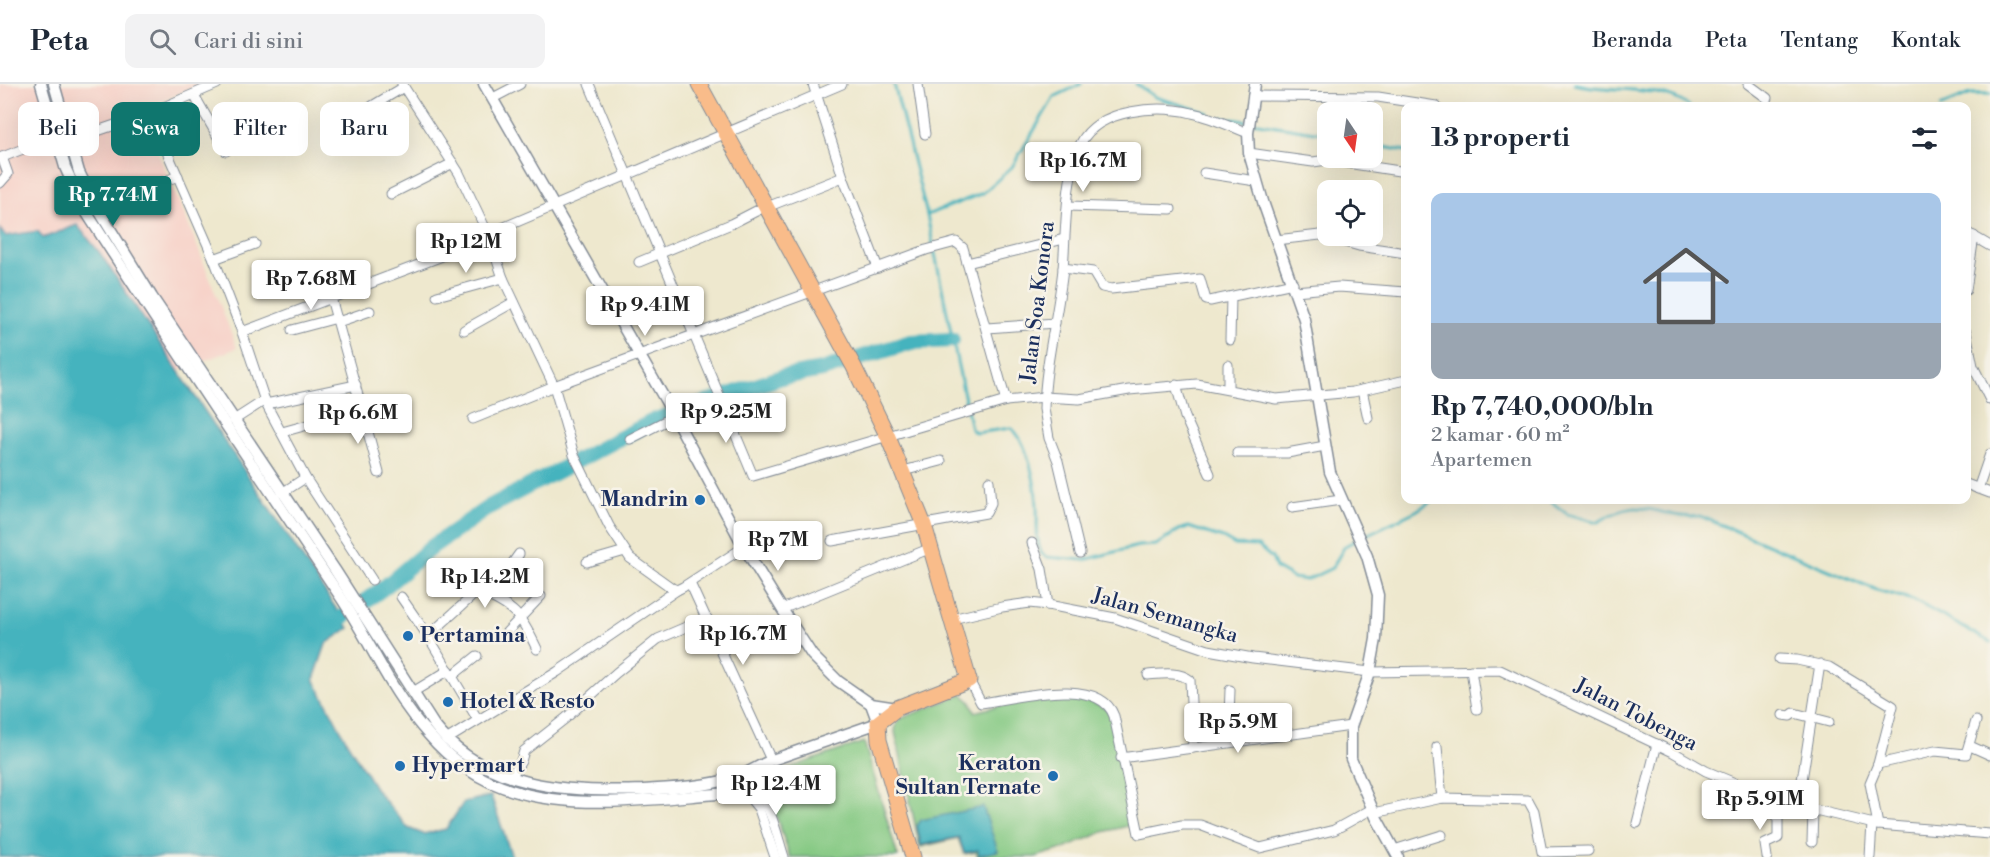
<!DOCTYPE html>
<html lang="id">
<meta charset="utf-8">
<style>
:root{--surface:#fff;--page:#f2f2f3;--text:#1f2937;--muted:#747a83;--line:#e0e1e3;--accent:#0f766e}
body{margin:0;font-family:"Libre Bodoni",serif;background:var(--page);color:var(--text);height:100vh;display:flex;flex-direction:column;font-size:22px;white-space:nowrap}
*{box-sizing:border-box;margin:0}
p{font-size:20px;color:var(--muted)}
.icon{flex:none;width:33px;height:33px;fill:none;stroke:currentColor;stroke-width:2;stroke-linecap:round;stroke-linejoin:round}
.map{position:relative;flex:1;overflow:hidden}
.drawer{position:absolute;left:1401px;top:18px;width:570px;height:402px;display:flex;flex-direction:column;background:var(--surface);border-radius:12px;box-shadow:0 6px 24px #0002}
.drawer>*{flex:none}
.top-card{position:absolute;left:18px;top:18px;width:570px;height:54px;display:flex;gap:12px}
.needle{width:39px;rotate:167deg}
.tools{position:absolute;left:1317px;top:18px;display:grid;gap:12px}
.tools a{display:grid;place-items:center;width:66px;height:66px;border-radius:12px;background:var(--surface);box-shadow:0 6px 24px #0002;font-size:30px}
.price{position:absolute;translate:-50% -51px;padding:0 14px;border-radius:6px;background:#fff;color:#222;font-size:20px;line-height:39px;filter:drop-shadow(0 2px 3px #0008)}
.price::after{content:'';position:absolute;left:50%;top:36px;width:18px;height:14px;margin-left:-9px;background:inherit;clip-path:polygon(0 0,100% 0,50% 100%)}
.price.on{background:var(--accent);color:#fff}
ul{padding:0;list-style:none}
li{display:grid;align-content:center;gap:12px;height:318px;padding:0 30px}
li+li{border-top:2px solid var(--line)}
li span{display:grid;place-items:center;height:186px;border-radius:12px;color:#555}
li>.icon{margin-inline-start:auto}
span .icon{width:108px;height:108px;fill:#fffc;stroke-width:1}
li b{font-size:26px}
h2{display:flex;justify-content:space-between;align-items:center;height:72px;padding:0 30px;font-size:26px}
.chip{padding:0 21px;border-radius:12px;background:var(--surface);box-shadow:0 6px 24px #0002;font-size:21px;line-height:54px}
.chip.on{background:var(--accent);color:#fff}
header{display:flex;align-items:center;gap:36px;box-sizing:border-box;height:84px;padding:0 30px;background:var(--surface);border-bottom:2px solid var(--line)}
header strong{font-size:28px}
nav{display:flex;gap:33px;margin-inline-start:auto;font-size:21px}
.search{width:420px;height:54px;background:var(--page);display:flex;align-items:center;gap:15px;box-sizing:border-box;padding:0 21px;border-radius:12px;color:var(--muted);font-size:22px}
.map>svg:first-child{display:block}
.built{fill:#f7d1c8}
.green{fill:#85c983;stroke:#507c70;stroke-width:1.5}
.water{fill:#44b3be;stroke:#30718e;stroke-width:1.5}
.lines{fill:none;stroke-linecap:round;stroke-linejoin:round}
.stream{stroke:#44b3be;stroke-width:3}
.river{stroke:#44b3be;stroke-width:16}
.minor-casing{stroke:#848c96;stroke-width:11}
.tertiary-casing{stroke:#848c96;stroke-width:13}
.trunk-casing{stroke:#848c96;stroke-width:17}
.minor{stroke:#fff;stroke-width:9}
.tertiary{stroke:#fff;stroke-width:10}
.trunk{stroke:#f9bc8a;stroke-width:15}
.poi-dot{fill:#1f6fb2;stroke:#f7f3e8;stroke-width:2}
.labels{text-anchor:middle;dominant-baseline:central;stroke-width:5;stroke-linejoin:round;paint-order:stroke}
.street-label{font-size:21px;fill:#1b2f5e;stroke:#f7f3e8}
.poi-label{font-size:21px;font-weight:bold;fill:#1b2f5e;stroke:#f7f3e8;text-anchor:start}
</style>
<header>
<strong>Peta</strong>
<div class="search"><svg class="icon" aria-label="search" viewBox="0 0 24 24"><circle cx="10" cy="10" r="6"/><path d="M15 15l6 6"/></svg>Cari di sini</div>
<nav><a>Beranda</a><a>Peta</a><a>Tentang</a><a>Kontak</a></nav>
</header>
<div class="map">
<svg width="1990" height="773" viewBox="0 0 1990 773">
<rect width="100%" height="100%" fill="#f7f3e8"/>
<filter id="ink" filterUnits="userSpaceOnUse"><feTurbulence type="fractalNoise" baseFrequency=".0167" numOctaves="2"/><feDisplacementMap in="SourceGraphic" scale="12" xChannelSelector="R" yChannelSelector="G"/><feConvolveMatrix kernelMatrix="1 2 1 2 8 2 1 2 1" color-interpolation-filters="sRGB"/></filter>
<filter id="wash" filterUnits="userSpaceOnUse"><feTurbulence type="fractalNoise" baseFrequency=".008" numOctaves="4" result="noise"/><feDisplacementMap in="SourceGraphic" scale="24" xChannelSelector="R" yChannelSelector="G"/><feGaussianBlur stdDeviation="1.35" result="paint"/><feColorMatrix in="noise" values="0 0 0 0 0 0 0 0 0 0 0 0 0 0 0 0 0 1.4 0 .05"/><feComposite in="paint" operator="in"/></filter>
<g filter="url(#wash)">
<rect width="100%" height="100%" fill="#eee8ce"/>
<polygon class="built" points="0,0 201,0 140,27 190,144 237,264 178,287 100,169 77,141 43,154 38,147 5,152 0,145"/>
<g class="green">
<path d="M962,610l9,8 4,10c44,-12 93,-26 134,-2l23,115 -29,7 -37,16 -31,9h-57l-2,-5 -12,2 -6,-16 -38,9 -25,-115 1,-7 4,-6z"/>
<polygon points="864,658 898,773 790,773 763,693"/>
</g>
<g class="water">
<polygon points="77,141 100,169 349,544 326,560 314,595 347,658 377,707 408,744 423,750 446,745 464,718 491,712 512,773 0,773 0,145 5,152 38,147 43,154"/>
<polygon points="983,723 998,767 979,771 978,766 964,769 959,753 921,761 917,742 921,736"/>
</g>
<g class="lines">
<g class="stream">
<path d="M894,0l33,131 44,214 5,4 35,-5c17,13 25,58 26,78 1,16 -2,31 4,47l6,4 37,3 54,-14 18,-1 23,-15 9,-3 35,11 12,7 23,1 14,12 4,10 17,10 14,2 25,-12 13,-22 11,-6"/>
<polyline points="1136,0 1155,13 1208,29"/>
<path d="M1574,0c38,9 85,0 115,22"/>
<polyline points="1941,22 1971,10 1990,10"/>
<polyline points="1223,34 1246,37"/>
<polyline points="1252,38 1328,50"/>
<polyline points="1372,61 1406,67"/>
<polyline points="927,131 983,109 1012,83 1054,13 1081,0"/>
<path d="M1549,416l18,14 31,8c47,-30 57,-2 102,-6l177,74 36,10 77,42"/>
<polyline points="1362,453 1416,427 1433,416"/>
</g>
<polyline class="river" points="343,533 386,502 433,462 489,423 655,336 782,293 822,286 911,258 952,256"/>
</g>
</g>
<g filter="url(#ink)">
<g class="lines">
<defs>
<g id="minor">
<polyline points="402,0 459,89 488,150 842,0"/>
<polyline points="589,0 753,392 1006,317 1044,313 1079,315 1129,306 1197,300 1276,315 1353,308 1406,296"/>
<polyline points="813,0 843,93 878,184"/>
<polyline points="918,0 925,50"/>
<polyline points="1748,0 1767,14"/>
<polyline points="194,11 226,67"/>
<polyline points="1253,12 1378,13 1436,22"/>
<polyline points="493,14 520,0"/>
<polyline points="372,22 404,3"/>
<polyline points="150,29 214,175 242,248 266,320 306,395 372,496"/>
<polyline points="65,58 150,29 217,0"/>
<polyline points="1249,69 1313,78 1327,76 1406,88"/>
<polyline points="0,74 56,52"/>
<polyline points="1204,89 1256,97"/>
<polyline points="0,99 8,90 2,73"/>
<polyline points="132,110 178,92"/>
<polyline points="391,110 453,79"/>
<polyline points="1068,122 1171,125"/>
<polyline points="767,123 843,93"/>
<polyline points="1966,148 1990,162"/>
<polyline points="1276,156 1320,151 1359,162 1406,169"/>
<polyline points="214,175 255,160"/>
<polyline points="639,178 731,140 766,122"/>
<polyline points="967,179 1064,155"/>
<polyline points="1063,184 1093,188 1102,203 1111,205 1200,195 1206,216 1210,217 1293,199"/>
<polyline points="1966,206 1974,152"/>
<polyline points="1295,207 1339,203 1406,208"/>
<polyline points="437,212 503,194"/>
<polyline points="338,238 370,227"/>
<polyline points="987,244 1055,239"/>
<polyline points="292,246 337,234"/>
<polyline points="464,246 514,218"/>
<polyline points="242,248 450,169 488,150 503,194 554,302 926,166 956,158 963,164 1006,317"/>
<polyline points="1966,248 1973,282 1990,316"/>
<polyline points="1230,256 1231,213"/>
<polyline points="1176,301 1185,333 1210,390"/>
<polyline points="1228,305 1228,281"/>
<polyline points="1362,306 1368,334"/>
<polyline points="266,320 356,301"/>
<polyline points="362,326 379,389"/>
<polyline points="473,335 554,302 574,371 609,442 630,474 672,504 677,506 683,503 744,463"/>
<polyline points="234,336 265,316"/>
<polyline points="282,348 362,326 331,214"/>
<polyline points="630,355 675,332"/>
<polyline points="1237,369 1287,369 1325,362"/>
<polyline points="903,387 941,377"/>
<polyline points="1966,400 1990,409"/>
<polyline points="1978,405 1990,370"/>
<polyline points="282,409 305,394"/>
<polyline points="1292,423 1341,416"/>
<polyline points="832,457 986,429 991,419 989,397"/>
<polyline points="1032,459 1042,485 1048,521"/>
<path d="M1080,469l-22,-92 -9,-23 -5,-29c1,-47 14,-93 19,-140 3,-36 2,-94 18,-126 18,-35 77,-38 111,-30 19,4 38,13 56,20"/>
<polyline points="587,478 625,467"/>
<polyline points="451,487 478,507"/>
<polyline points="690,499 771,676"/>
<polyline points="489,512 519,470"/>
<polyline points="401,513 428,552 478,636"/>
<polyline points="782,525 931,464"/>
<polyline points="952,535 1002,523 1029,519 1048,521 1115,534 1208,566 1253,574 1370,588 1500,586 1673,668 1706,687 1778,717 1878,741 1990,750"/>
<polyline points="506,549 541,512"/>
<path d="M428,552l50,-45c36,16 42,22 59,58"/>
<polyline points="1779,575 1797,576 1829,583 1893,622 1878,680 1870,699 1878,741"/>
<polyline points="1471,586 1477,625"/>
<path d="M1148,591c13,-1 31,-4 42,5l3,68"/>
<polyline points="452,592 477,572"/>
<path d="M969,596l12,23c32,-4 118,-29 133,13l25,118 43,-9h18l60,23 74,-18 38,-21"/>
<polyline points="413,608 449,586"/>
<polyline points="1783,631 1790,632 1794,629 1829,638"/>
<polyline points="446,656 557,588 677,506"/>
<polyline points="1228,658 1230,606"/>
<polyline points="1970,662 1990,671"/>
<polyline points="1437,663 1442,714"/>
<polyline points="1121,674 1351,642"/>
<polyline points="1878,680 1935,667 1966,670 1976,637"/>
<polyline points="511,693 521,677 524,667 566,634 616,589 658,555 707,534"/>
<path d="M742,697c27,9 34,52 42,76"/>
<polyline points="745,708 759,725 775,773"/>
<polyline points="1798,722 1820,580"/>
<polyline points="1374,729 1442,714 1528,716 1534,727 1542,768 1588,767"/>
<polyline points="1637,739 1657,660"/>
<polyline points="1812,758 1813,726"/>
<polyline points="1394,766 1442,751"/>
<polyline points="1767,773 1765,760 1778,754 1778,717"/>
<polyline points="1870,773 1872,739"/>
</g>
<g id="tertiary">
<path d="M41,0l24,83 18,40c84,131 171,260 257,389 30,45 52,99 89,139 17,20 38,36 61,47 77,35 174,14 255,10l5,-20"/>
<path d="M54,0l25,88 14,29 59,96 183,273 99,155c49,63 135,68 209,65 30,-2 61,-3 90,-12 15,-4 27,-14 42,-19 34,-12 68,-24 103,-36l-7,-19 -33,-23 -26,-26 -30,-46 -38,-62 -73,-137 -187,-326"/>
<polyline points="1255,0 1248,49 1249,69 1264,121 1304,235 1330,388 1367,472 1378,511 1376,555 1370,588 1351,642 1351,675 1376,733 1398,773"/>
<polyline points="871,620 897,624"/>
</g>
<polyline id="trunk" points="699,0 854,283 888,353 924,441 969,596 897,624 878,639 879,656 913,773"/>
</defs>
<use href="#minor" class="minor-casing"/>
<use href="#tertiary" class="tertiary-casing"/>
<use href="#trunk" class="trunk-casing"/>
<use href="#minor" class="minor"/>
<use href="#tertiary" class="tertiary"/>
<use href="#trunk" class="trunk"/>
</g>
</g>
<g class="poi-dot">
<circle cx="700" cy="416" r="6"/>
<circle cx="408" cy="552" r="6"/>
<circle cx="448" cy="618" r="6"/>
<circle cx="400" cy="682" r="6"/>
<circle cx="1053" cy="692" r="6"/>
</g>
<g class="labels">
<g class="street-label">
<text transform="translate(1038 218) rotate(-83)">Jalan Soa Konora</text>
<text transform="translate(1165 532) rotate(16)">Jalan Semangka</text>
<text transform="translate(1636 631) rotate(27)">Jalan Tobenga</text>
</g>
<g class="poi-label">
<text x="688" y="416" text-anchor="end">Mandrin</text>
<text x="420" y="552">Pertamina</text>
<text x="460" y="618">Hotel &amp; Resto</text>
<text x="1041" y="680" text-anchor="end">Keraton<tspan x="1041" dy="24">Sultan Ternate</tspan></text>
<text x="412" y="682">Hypermart</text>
</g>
</g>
</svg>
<div class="tools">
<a><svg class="needle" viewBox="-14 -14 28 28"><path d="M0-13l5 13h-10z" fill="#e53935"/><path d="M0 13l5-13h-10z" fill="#747a83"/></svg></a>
<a><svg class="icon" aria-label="locate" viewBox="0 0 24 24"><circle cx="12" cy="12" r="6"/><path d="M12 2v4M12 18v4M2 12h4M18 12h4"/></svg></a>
</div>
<b class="price" style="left:1083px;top:109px">Rp 16.7M</b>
<b class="price on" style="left:113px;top:143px">Rp 7.74M</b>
<b class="price" style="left:466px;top:190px">Rp 12M</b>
<b class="price" style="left:311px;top:227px">Rp 7.68M</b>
<b class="price" style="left:645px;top:253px">Rp 9.41M</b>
<b class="price" style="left:726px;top:360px">Rp 9.25M</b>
<b class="price" style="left:358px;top:361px">Rp 6.6M</b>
<b class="price" style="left:778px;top:488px">Rp 7M</b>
<b class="price" style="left:485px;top:525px">Rp 14.2M</b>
<b class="price" style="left:743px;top:582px">Rp 16.7M</b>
<b class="price" style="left:1238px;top:670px">Rp 5.9M</b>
<b class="price" style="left:776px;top:732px">Rp 12.4M</b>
<b class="price" style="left:1760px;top:747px">Rp 5.91M</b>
<div class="top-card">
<a class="chip">Beli</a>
<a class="chip on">Sewa</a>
<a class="chip">Filter</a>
<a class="chip">Baru</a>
</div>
<section class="drawer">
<h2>13 properti<svg class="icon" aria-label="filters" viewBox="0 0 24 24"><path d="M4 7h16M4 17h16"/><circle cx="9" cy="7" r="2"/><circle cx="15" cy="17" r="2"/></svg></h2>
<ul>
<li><span style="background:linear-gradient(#a9c7e8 70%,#9aa5b1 0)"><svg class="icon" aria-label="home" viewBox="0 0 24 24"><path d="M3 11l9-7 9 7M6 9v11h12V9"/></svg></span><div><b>Rp 7,740,000/bln</b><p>2 kamar · 60 m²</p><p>Apartemen</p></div></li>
</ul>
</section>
</div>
